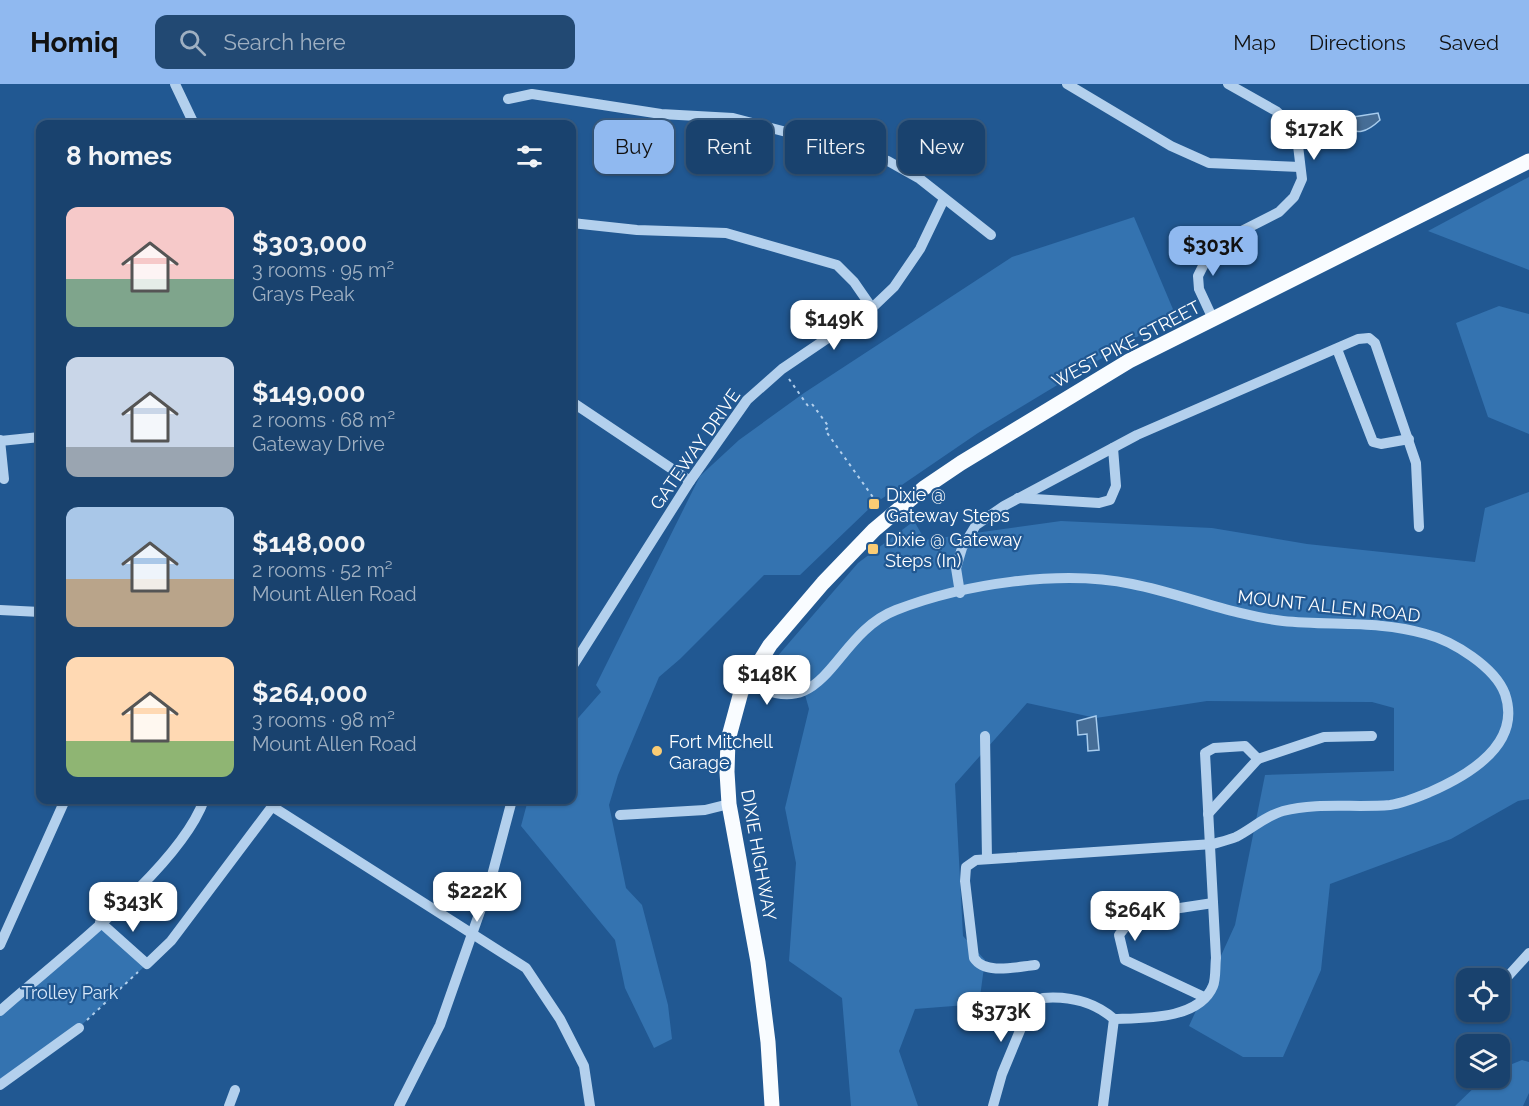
<!DOCTYPE html>
<meta charset="utf-8">
<style>
:root{--surface:#19426e;--page:#224973;--text:#f1f3f6;--muted:#9fb0c2;--line:#375b81;--accent:#90b9f0}
body{margin:0;font-family:Raleway,sans-serif;background:var(--page);color:var(--text);height:100vh;display:flex;flex-direction:column;font-size:22px;white-space:nowrap}
*{box-sizing:border-box;margin:0}
p{font-size:20px;color:var(--muted)}
.icon{flex:none;width:33px;height:33px;fill:none;stroke:currentColor;stroke-width:2;stroke-linecap:round;stroke-linejoin:round}
.map{position:relative;flex:1;overflow:hidden}
.sheet{position:absolute;left:36px;top:36px;width:540px;height:684px;display:flex;flex-direction:column;background:var(--surface);border-radius:12px;box-shadow:0 2px 4px #0004,0 0 0 2px var(--line)}
.sheet>*{flex:none}
.guide{position:absolute;left:594px;top:36px;width:570px;height:54px;display:flex;gap:12px}
.tools{position:absolute;left:1456px;top:884px;display:grid;gap:12px}
.tools a{display:grid;place-items:center;width:54px;height:54px;border-radius:12px;background:var(--surface);box-shadow:0 2px 4px #0004,0 0 0 2px var(--line);font-size:30px}
.price{position:absolute;translate:-50% -51px;padding:0 14px;border-radius:12px;background:#fff;color:#222;font-size:20px;line-height:39px;filter:drop-shadow(0 2px 3px #0008)}
.price::after{content:'';position:absolute;left:50%;top:36px;width:18px;height:14px;margin-left:-9px;background:inherit;clip-path:polygon(0 0,100% 0,50% 100%)}
.price.selected{background:var(--accent);color:#111}
ul{padding:0;list-style:none}
li{display:flex;align-items:center;gap:18px;height:150px;padding:0 30px}
li span{display:grid;place-items:center;flex:none;width:168px;height:120px;border-radius:12px;color:#555}
li>.icon{margin-inline-start:auto}
span .icon{width:72px;height:72px;fill:#fffc;stroke-width:1}
li b{font-size:26px}
h2{display:flex;justify-content:space-between;align-items:center;height:72px;padding:0 30px;font-size:26px}
.chip{padding:0 21px;border-radius:12px;background:var(--surface);box-shadow:0 2px 4px #0004,0 0 0 2px var(--line);font-size:21px;line-height:54px}
.chip.selected{background:var(--accent);color:#111}
header{display:flex;align-items:center;gap:36px;box-sizing:border-box;height:84px;padding:0 30px;background:var(--accent);color:#111}
header strong{font-size:28px}
nav{display:flex;gap:33px;margin-inline-start:auto;font-size:21px}
.search{width:420px;height:54px;background:var(--page);display:flex;align-items:center;gap:15px;box-sizing:border-box;padding:0 21px;border-radius:12px;color:var(--muted);font-size:22px}
.map>svg:first-child{display:block}
.green{fill:#3473b0}
.water{fill:#466d96;stroke:#a7ccee;stroke-width:1.5}
.lines{fill:none;stroke-linecap:round;stroke-linejoin:round}
.path{stroke:#b3d0ed;stroke-width:2;stroke-dasharray:3 4.5;stroke-linecap:butt}
.minor{stroke:#b3d0ed;stroke-width:10}
.major{stroke:#f9fcff;stroke-width:15}
.poi-dot{fill:#facc74;stroke:#215892;stroke-width:2}
.labels{text-anchor:middle;dominant-baseline:central;stroke-width:4.5;stroke-linejoin:round;paint-order:stroke}
.street-label{font-size:18px;fill:#fff;stroke:#215892}
.poi-label{font-size:18px;fill:#fff;stroke:#215892;text-anchor:start}
.park-label{font-size:18px;fill:#d9e9fa;stroke:#215892}
</style>
<header>
<strong>Homiq</strong>
<div class="search"><svg class="icon" aria-label="search" viewBox="0 0 24 24"><circle cx="10" cy="10" r="6"/><path d="M15 15l6 6"/></svg>Search here</div>
<nav><a>Map</a><a>Directions</a><a>Saved</a></nav>
</header>
<div class="map">
<svg width="1529" height="1022" viewBox="0 0 1529 1022">
<rect width="100%" height="100%" fill="#215892"/>
<g class="green">
<polygon points="1529,93 1529,186 1428,147"/>
<polygon points="1134,133 1175,230 978,349 874,420 800,491 764,491 680,575 659,593 618,691 609,721 626,804 642,821 668,921 672,955 654,964 625,904 615,856 521,742 528,716 572,716 572,641 601,608 596,601 700,392 739,356 804,309 1012,173"/>
<polygon points="1499,222 1529,230 1529,350 1488,333 1456,239"/>
<polygon points="1529,408 1529,715 1518,717 1451,755 1330,800 1321,886 1283,973 1243,973 1189,942 1235,841 1265,691 1394,687 1394,624 1372,618 1207,617 1096,634 1027,619 955,700 963,852 985,876 979,920 915,925 899,967 918,1022 851,1022 842,914 789,877 796,779 785,724 809,625 800,593 779,599 769,582 858,479 914,437 925,456 1061,437 1212,444 1307,460 1475,478 1485,424"/>
<polygon points="100,838 147,880 74,948 0,1001 0,927"/>
<polygon points="1522,976 1529,978 1529,1009 1523,1022 1455,1022 1482,996 1487,993 1500,993 1500,985"/>
</g>
<g class="water">
<path d="M1378,29l2,7c-14,13 -22,15 -39,6v-7z"/>
<polygon points="1096,632 1099,666 1088,667 1087,650 1078,651 1077,637"/>
</g>
<g class="lines">
<g class="path">
<polyline points="789,295 808,322 812,320 829,343 825,346 880,423"/>
<polyline points="87,936 138,888"/>
</g>
<g class="minor">
<polyline points="175,0 194,40"/>
<polyline points="1067,0 1171,62 1209,79 1300,83"/>
<polyline points="508,15 532,10 661,30 733,34 840,62 888,77 920,95 991,151"/>
<polyline points="572,139 637,146 726,149 837,181 854,198 872,224"/>
<polyline points="1213,235 1199,205 1198,192 1205,178 1228,154 1279,128 1294,113 1302,95 1297,53 1289,39 1276,27 1228,0"/>
<polyline points="1337,265 1373,358 1381,360 1409,355"/>
<polyline points="572,318 690,397"/>
<polyline points="0,356 4,395"/>
<polyline points="0,357 40,353"/>
<polyline points="1018,414 1099,419 1110,416 1116,402 1113,364"/>
<polyline points="960,509 956,484 962,464 976,441 1004,422 1137,351 1358,255 1369,254 1375,259 1416,379 1419,443"/>
<polyline points="0,526 40,528"/>
<polyline points="572,583 690,397 747,316 782,285 872,224 894,203 920,165 944,115"/>
<path d="M747,597c80,48 84,-46 149,-71 67,-26 165,-41 236,-26 51,10 99,31 151,37 48,5 96,-1 143,13 27,7 69,33 79,60 17,50 -36,81 -75,98 -12,5 -26,11 -40,13 -35,3 -73,-3 -107,6 -18,5 -31,18 -47,26 -7,3 -16,5 -23,7l-237,16 -10,7 -1,14 9,77c11,17 42,9 61,7"/>
<polyline points="985,652 987,775"/>
<polyline points="273,723 526,884 560,935 584,982 590,1022"/>
<polyline points="1208,730 1258,675"/>
<polyline points="620,731 705,726 729,720"/>
<polyline points="100,838 147,880 171,857 277,716"/>
<polyline points="0,861 65,716"/>
<polyline points="1500,901 1529,869"/>
<polyline points="1204,913 1125,876 1119,851 1130,837 1180,824 1213,819"/>
<path d="M0,927c57,-51 179,-142 204,-211"/>
<path d="M1114,935c29,-1 85,1 99,-33 3,-7 2,-20 3,-28l-11,-205 9,-5 31,-2 13,13 66,-22 48,-1"/>
<polyline points="0,1001 79,944"/>
<polyline points="229,1022 235,1006"/>
<polyline points="399,1022 440,941 490,799 512,716"/>
<path d="M993,1022l9,-32 24,-58 17,-18c26,-2 50,3 71,21l-11,87"/>
</g>
<polyline class="major" points="772,1022 768,958 758,878 729,720 727,688 728,656 741,608 770,561 823,499 874,446 924,404 961,379 1129,277 1529,77"/>
</g>
<g class="poi-dot">
<rect x="868" y="414" width="12" height="12" rx="3"/>
<rect x="867" y="459" width="12" height="12" rx="3"/>
<circle cx="657" cy="667" r="6"/>
</g>
<g class="labels">
<g class="street-label">
<text transform="translate(1126 260) rotate(-28)">WEST PIKE STREET</text>
<text transform="translate(695 365) rotate(-55)">GATEWAY DRIVE</text>
<text transform="translate(1329 522) rotate(6)">MOUNT ALLEN ROAD</text>
<text transform="translate(759 771) rotate(80)">DIXIE HIGHWAY</text>
</g>
<g class="poi-label">
<text x="886" y="410">Dixie @<tspan x="886" dy="21">Gateway Steps</tspan></text>
<text x="885" y="455">Dixie @ Gateway<tspan x="885" dy="21">Steps (In)</tspan></text>
<text x="669" y="657">Fort Mitchell<tspan x="669" dy="21">Garage</tspan></text>
</g>
<g class="park-label">
<text x="70" y="908">Trolley Park</text>
</g>
</g>
</svg>
<div class="tools">
<a><svg class="icon" aria-label="locate" viewBox="0 0 24 24"><circle cx="12" cy="12" r="6"/><path d="M12 2v4M12 18v4M2 12h4M18 12h4"/></svg></a>
<a><svg class="icon" aria-label="layers" viewBox="0 0 24 24"><path d="M12 4l9 5-9 5-9-5zM3 14l9 5 9-5"/></svg></a>
</div>
<b class="price" style="left:1314px;top:77px">$172K</b>
<b class="price selected" style="left:1213px;top:193px">$303K</b>
<b class="price" style="left:834px;top:267px">$149K</b>
<b class="price" style="left:767px;top:622px">$148K</b>
<b class="price" style="left:477px;top:839px">$222K</b>
<b class="price" style="left:133px;top:849px">$343K</b>
<b class="price" style="left:1135px;top:858px">$264K</b>
<b class="price" style="left:1001px;top:959px">$373K</b>
<div class="guide">
<a class="chip selected">Buy</a>
<a class="chip">Rent</a>
<a class="chip">Filters</a>
<a class="chip">New</a>
</div>
<section class="sheet">
<h2>8 homes<svg class="icon" aria-label="filters" viewBox="0 0 24 24"><path d="M4 7h16M4 17h16"/><circle cx="9" cy="7" r="2"/><circle cx="15" cy="17" r="2"/></svg></h2>
<ul>
<li><span style="background:linear-gradient(#f6c9c9 60%,#7fa58c 0)"><svg class="icon" aria-label="home" viewBox="0 0 24 24"><path d="M3 11l9-7 9 7M6 9v11h12V9"/></svg></span><div><b>$303,000</b><p>3 rooms · 95 m²</p><p>Grays Peak</p></div></li>
<li><span style="background:linear-gradient(#c9d6e8 75%,#9aa5b1 0)"><svg class="icon" aria-label="home" viewBox="0 0 24 24"><path d="M3 11l9-7 9 7M6 9v11h12V9"/></svg></span><div><b>$149,000</b><p>2 rooms · 68 m²</p><p>Gateway Drive</p></div></li>
<li><span style="background:linear-gradient(#a9c7e8 60%,#b9a48a 0)"><svg class="icon" aria-label="home" viewBox="0 0 24 24"><path d="M3 11l9-7 9 7M6 9v11h12V9"/></svg></span><div><b>$148,000</b><p>2 rooms · 52 m²</p><p>Mount Allen Road</p></div></li>
<li><span style="background:linear-gradient(#ffd9b3 70%,#8fb573 0)"><svg class="icon" aria-label="home" viewBox="0 0 24 24"><path d="M3 11l9-7 9 7M6 9v11h12V9"/></svg></span><div><b>$264,000</b><p>3 rooms · 98 m²</p><p>Mount Allen Road</p></div></li>
</ul>
</section>
</div>
